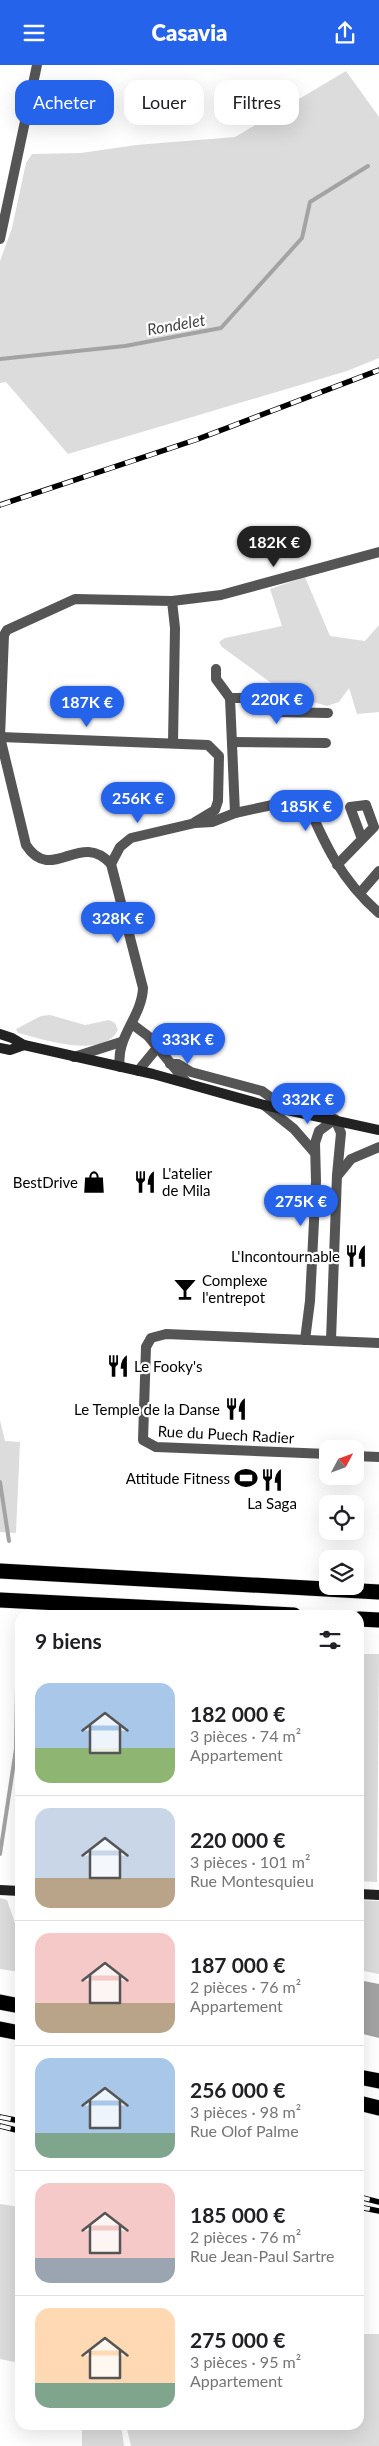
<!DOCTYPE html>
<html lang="fr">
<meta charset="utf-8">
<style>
:root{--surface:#fff;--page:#f6f6f6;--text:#202124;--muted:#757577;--line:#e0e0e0;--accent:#2563eb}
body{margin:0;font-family:Lato,sans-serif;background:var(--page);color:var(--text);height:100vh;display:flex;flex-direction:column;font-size:19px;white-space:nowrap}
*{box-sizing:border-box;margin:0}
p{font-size:16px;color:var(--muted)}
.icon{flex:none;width:28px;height:28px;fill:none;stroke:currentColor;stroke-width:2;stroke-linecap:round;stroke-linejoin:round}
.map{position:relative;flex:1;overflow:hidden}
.panel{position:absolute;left:15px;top:1545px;width:349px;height:820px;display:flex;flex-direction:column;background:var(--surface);border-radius:15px;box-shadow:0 5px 20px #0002}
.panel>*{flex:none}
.banner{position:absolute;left:15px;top:15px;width:350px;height:45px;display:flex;gap:10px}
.needle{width:32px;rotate:49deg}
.buttons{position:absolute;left:319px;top:1375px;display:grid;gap:10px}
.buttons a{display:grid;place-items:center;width:45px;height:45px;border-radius:10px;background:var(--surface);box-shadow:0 5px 20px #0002;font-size:25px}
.price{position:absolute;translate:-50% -42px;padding:0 11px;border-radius:18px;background:var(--accent);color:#fff;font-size:16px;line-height:32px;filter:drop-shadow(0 1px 2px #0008)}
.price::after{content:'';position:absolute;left:50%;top:30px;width:15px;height:11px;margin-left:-8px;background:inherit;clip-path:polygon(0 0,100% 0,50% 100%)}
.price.selected{background:#222;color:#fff}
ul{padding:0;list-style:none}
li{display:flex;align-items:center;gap:15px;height:125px;padding:0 20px}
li+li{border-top:1px solid var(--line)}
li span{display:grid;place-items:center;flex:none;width:140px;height:100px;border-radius:15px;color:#555}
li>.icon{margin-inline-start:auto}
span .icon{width:60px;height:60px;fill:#fffc;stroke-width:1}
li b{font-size:21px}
h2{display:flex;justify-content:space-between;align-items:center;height:60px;padding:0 20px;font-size:21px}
.pill{padding:0 18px;border-radius:15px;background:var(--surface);box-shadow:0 5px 20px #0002;font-size:18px;line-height:45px}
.pill.selected{background:var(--accent);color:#fff}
header{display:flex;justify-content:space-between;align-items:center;height:65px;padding:0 20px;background:var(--accent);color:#fff;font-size:22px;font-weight:800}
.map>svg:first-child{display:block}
.green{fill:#dcdcdc}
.water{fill:#a3a3a3}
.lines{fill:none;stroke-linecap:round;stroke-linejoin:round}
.stream{stroke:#a3a3a3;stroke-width:4}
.highway-casing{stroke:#dbdbdb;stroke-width:16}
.street{stroke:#555;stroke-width:10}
.secondary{stroke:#222;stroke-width:10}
.highway{stroke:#000;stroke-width:15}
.rail-casing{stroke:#000;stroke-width:5.5}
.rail{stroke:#fff;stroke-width:4;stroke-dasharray:11;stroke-linecap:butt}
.labels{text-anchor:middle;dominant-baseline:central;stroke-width:4.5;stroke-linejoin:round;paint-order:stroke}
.poi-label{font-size:15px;fill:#000;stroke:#fff;text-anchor:end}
.street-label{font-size:15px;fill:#000;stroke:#fff}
.water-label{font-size:16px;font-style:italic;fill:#444;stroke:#fff}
</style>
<header><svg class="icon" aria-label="menu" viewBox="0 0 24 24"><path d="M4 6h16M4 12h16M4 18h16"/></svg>Casavia<svg class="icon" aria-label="share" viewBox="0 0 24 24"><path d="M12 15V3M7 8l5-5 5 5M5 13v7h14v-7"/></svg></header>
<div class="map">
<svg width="379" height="2381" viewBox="0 0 379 2381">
<rect width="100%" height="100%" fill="#fff"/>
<g class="green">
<polygon points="346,6 379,52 379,293 347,306 68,389 6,317 0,318 0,196 12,163 26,98 32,89 81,88 136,80 235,72"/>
<polygon points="305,512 330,571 365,576 379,560 379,647 357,649 349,623 339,637 327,641 310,636 293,640 283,639 277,632 274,620 222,582 219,577 225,573 282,561 270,524"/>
<path d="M50,950l35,10 24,-5 6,3 3,7c-15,30 -75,9 -100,3l-2,-4 25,-13z"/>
<polygon points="0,1355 5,1376 20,1377 16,1468 0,1467"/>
<polygon points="359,1589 379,1589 377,1817 359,1816"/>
<polygon points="0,1833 7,1835 20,1873 20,1907 0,1904"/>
<polygon points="359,1835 379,1836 379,1909 359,1905"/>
<polygon points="0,2139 20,2142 20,2298 0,2294"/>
<polygon points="359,2269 379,2269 379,2381 131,2381 126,2360 359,2360"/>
<polygon points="82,2360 121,2360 124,2381 82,2381"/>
</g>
<polygon class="water" points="359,1915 379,1919 379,1973 359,1968"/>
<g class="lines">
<g class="stream">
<polyline points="0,294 125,281 221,263 302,173 310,137 368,101"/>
<polyline points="0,1417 9,1476"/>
<polyline points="0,1789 16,1684 18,1561"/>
</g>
<defs>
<g id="highway">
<polyline points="0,1506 379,1527"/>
<polyline points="0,1535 294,1550"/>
<polyline points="359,1554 379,1555"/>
<polyline points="0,1937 20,1941"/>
<polyline points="0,1964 20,1968"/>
<polyline points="359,2012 379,2016"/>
<polyline points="359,2038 379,2043"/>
</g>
</defs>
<use href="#highway" class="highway-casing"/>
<g class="street">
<polyline points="0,174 37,0"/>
<polyline points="172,536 221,530 379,487"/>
<polyline points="216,604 216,614 230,633"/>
<polyline points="230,633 235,748"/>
<polyline points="230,633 253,633 274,647 328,648"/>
<polyline points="0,672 208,680 219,691 218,736 215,745 195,757"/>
<polyline points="232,677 326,678"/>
<path d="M111,799l9,-17 11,-9 64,-15 17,-1 23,-9 70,-15c19,45 36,82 74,115"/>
<polyline points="337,800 374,762 366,740 350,742 362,774"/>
<polyline points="360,828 379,806"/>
<polyline points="132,959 148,971 187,1018"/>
<polyline points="74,992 121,977"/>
<polyline points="170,999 178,999 191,1007 262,1026 285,1043"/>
<path d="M120,1002c-5,-29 22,-50 23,-79l-32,-124c-31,-35 -59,21 -85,-19l-26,-108 4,-102 3,-5 68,-31 97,2 3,27 -2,115"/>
<polyline points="138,1006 157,983"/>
<polyline points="264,1040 294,1064 314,1087"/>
<polyline points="338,1110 351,1094 379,1082"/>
<polyline points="305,1275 310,1236 316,1116 315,1078 319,1066 335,1054 341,1068 337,1110 331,1275"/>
<polyline points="328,1389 156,1382 143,1375 146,1282 151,1273 166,1269 379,1278"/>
<polyline points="355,1391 379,1392"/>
</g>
<g class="secondary">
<polyline points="0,969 12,973 24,980 153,1009 264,1040 379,1065"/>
<polyline points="0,983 10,985 24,980"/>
<polyline points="0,1825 20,1826"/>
<polyline points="359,1829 379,1830"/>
</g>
<use href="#highway" class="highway"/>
<defs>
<g id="rail">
<polyline points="0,440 198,374 379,305"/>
<polyline points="0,2052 20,2056"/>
<polyline points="0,2061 20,2066"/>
<polyline points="359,2132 379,2137"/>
<polyline points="359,2142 379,2146"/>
</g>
</defs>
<use href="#rail" class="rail-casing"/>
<use href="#rail" class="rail"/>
</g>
<defs>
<symbol id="shop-bare" viewBox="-9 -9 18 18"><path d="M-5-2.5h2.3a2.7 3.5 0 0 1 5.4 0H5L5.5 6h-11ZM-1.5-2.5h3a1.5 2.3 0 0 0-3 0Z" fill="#000" stroke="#fff" stroke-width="2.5" paint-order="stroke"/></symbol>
<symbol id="restaurant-bare" viewBox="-9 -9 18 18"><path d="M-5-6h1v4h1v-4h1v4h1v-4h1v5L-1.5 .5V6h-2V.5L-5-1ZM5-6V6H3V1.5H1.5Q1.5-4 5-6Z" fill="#000" stroke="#fff" stroke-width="2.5" paint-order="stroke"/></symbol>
<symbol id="bar-bare" viewBox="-9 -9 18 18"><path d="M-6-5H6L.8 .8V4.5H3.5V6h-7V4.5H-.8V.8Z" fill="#000" stroke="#fff" stroke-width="2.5" paint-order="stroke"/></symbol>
<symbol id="stadium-bare" viewBox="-9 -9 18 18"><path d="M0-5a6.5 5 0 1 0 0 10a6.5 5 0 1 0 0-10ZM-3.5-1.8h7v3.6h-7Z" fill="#000" stroke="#fff" stroke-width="2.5" paint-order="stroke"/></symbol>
</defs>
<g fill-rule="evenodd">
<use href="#shop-bare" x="78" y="1101" width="32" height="32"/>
<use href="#restaurant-bare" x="129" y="1101" width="32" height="32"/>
<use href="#restaurant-bare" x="340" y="1175" width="32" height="32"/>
<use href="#bar-bare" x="169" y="1208" width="32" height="32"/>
<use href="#restaurant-bare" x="102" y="1285" width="32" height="32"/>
<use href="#restaurant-bare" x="220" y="1328" width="32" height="32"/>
<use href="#stadium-bare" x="230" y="1397" width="32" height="32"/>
<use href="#restaurant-bare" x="256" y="1399" width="32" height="32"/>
</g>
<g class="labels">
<g class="poi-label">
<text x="162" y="1108" text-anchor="start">L'atelier<tspan x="162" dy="17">de Mila</tspan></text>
<text x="78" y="1117">BestDrive</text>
<text x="340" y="1191">L'Incontournable</text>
<text x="202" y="1215" text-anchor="start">Complexe<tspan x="202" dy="17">l'entrepot</tspan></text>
<text x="134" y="1301" text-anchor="start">Le Fooky's</text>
<text x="220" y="1344">Le Temple de la Danse</text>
<text x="230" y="1413">Attitude Fitness</text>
<text x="272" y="1438" text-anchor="middle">La Saga</text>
</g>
<g class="street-label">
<text transform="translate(226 1369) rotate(3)">Rue du Puech Radier</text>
</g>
<g class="water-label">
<text transform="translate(176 259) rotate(-10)">Rondelet</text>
</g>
</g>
</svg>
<div class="buttons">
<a><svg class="needle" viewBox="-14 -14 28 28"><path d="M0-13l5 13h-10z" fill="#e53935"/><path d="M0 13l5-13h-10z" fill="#757577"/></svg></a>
<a><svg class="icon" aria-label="locate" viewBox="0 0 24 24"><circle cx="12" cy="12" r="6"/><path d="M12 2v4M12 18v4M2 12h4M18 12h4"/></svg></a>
<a><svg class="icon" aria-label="layers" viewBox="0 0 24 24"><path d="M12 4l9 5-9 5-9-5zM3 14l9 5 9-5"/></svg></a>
</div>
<b class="price selected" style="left:274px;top:503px">182K €</b>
<b class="price" style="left:277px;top:660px">220K €</b>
<b class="price" style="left:87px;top:663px">187K €</b>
<b class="price" style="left:138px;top:759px">256K €</b>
<b class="price" style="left:306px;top:767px">185K €</b>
<b class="price" style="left:118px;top:879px">328K €</b>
<b class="price" style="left:188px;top:1000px">333K €</b>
<b class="price" style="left:308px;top:1060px">332K €</b>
<b class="price" style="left:301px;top:1162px">275K €</b>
<div class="banner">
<a class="pill selected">Acheter</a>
<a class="pill">Louer</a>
<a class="pill">Filtres</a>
</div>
<section class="panel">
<h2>9 biens<svg class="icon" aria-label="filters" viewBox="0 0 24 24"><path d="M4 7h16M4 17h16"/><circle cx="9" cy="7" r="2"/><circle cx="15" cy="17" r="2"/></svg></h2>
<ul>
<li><span style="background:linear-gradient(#a9c7e8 65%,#8fb573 0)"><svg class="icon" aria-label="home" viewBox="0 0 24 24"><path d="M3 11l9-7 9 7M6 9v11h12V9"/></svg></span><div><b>182 000 €</b><p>3 pièces · 74 m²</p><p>Appartement</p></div></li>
<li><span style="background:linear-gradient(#c9d6e8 70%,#b9a48a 0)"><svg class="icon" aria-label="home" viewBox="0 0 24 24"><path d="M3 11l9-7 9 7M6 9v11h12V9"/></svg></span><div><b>220 000 €</b><p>3 pièces · 101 m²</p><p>Rue Montesquieu</p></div></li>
<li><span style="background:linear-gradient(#f6c9c9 70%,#b9a48a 0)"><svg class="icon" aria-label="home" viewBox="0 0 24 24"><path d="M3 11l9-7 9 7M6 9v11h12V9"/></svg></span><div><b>187 000 €</b><p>2 pièces · 76 m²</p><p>Appartement</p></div></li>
<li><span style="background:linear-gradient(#a9c7e8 75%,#7fa58c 0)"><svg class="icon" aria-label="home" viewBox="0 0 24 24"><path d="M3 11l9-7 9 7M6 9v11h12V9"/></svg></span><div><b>256 000 €</b><p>3 pièces · 98 m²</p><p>Rue Olof Palme</p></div></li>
<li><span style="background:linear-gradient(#f6c9c9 75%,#9aa5b1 0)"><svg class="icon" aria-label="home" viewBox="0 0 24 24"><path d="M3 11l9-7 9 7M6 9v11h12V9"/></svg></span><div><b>185 000 €</b><p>2 pièces · 76 m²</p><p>Rue Jean-Paul Sartre</p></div></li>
<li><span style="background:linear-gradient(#ffd9b3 75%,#7fa58c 0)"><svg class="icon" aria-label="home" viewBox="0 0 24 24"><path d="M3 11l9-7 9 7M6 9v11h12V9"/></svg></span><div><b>275 000 €</b><p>3 pièces · 95 m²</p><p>Appartement</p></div></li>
</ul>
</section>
</div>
